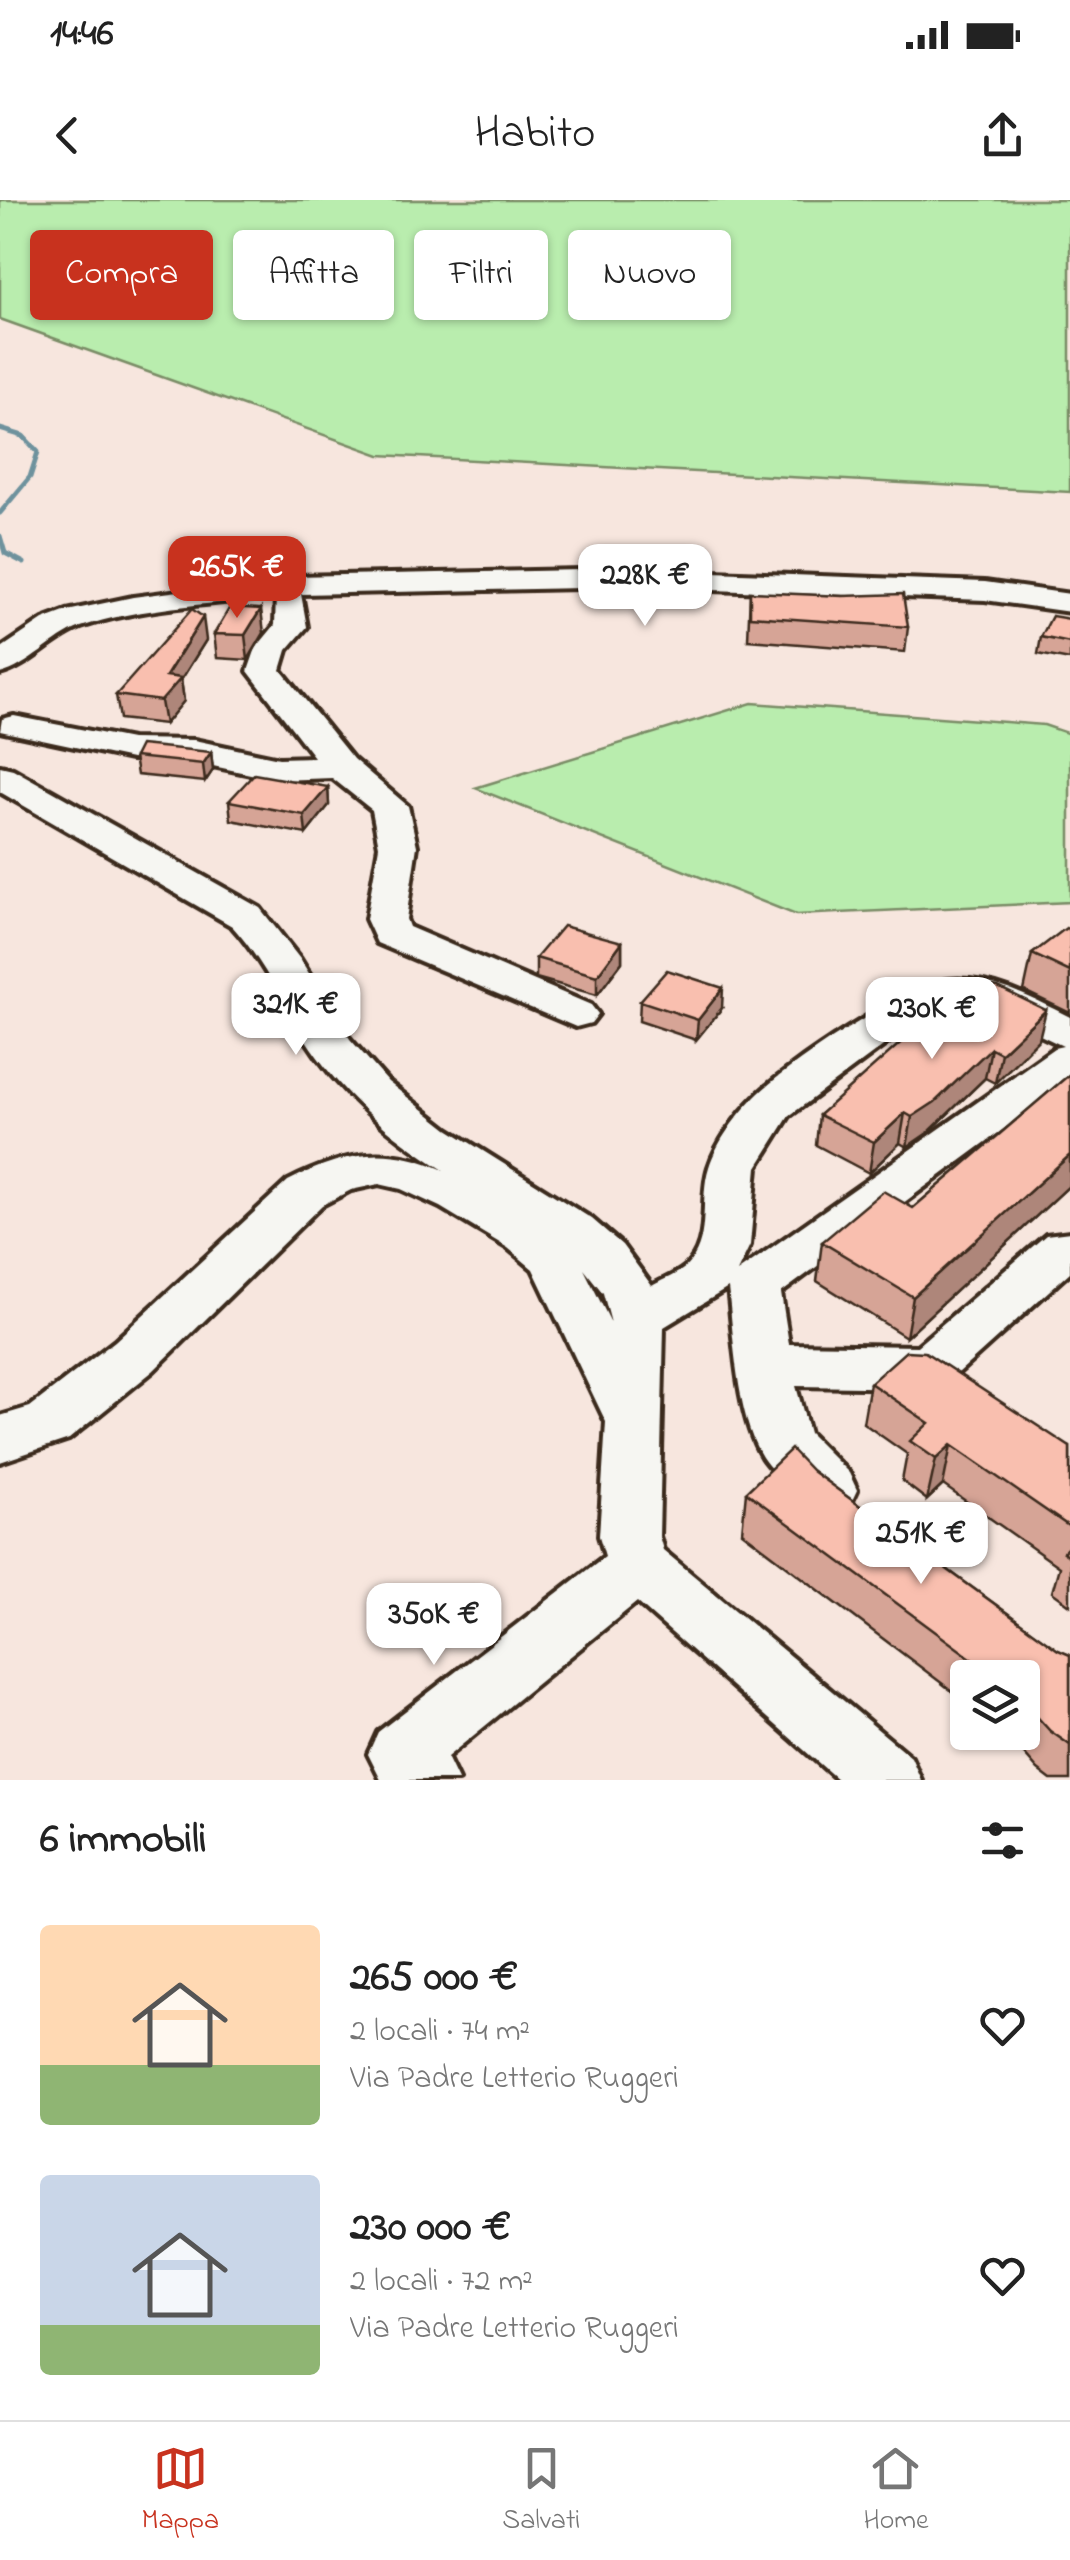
<!DOCTYPE html>
<html lang="it">
<meta charset="utf-8">
<style>
:root{--surface:#fff;--page:#f6f6f6;--text:#222;--muted:#767676;--line:#e0e0e0;--accent:#c8321e}
body{margin:0;font-family:"Indie Flower",sans-serif;background:var(--page);color:var(--text);height:100vh;display:flex;flex-direction:column;font-size:38px;white-space:nowrap}
*{box-sizing:border-box;margin:0}
p{font-size:32px;color:var(--muted)}
.icon{flex:none;width:55px;height:55px;fill:none;stroke:currentColor;stroke-width:2;stroke-linecap:round;stroke-linejoin:round}
.map{position:relative;height:1580px;overflow:hidden}
.side{display:flex;flex-direction:column;background:var(--surface);flex:1}
.side>*{flex:none}
.banner{position:absolute;left:30px;top:30px;width:1010px;height:90px;display:flex;gap:20px}
.fabs{position:absolute;left:950px;top:1460px;display:grid;gap:20px}
.fabs a{display:grid;place-items:center;width:90px;height:90px;border-radius:10px;background:var(--surface);box-shadow:0 2px 8px #0004;font-size:50px}
.price{position:absolute;translate:-50% -85px;padding:0 22px;border-radius:20px;background:#fff;color:#222;font-size:32px;line-height:65px;filter:drop-shadow(0 2px 5px #0008)}
.price::after{content:'';position:absolute;left:50%;top:60px;width:30px;height:22px;margin-left:-15px;background:inherit;clip-path:polygon(0 0,100% 0,50% 100%)}
.price.active{background:var(--accent);color:#fff}
ul{padding:0;list-style:none}
li{display:flex;align-items:center;gap:30px;height:250px;padding:0 40px}
li span{display:grid;place-items:center;flex:none;width:280px;height:200px;border-radius:10px;color:#555}
li>.icon{margin-inline-start:auto}
span .icon{width:120px;height:120px;fill:#fffc;stroke-width:1}
li b{font-size:42px}
h2{display:flex;justify-content:space-between;align-items:center;height:120px;padding:0 40px;font-size:42px}
.pill{padding:0 35px;border-radius:10px;background:var(--surface);box-shadow:0 2px 8px #0004;font-size:35px;line-height:90px}
.pill.active{background:var(--accent);color:#fff}
.status{display:flex;justify-content:space-between;align-items:center;height:70px;padding:0 50px;background:var(--surface);direction:ltr}
.status svg{height:28px;fill:currentColor}
header{display:flex;justify-content:space-between;align-items:center;height:130px;padding:0 40px;background:var(--surface);font-size:45px;font-weight:600}
.tab-bar{display:flex;justify-content:space-around;align-items:center;height:140px;border-top:2px solid var(--line);background:var(--surface);font-size:28px;color:var(--muted)}
.tab-bar a{display:grid;justify-items:center;gap:5px}
.tab-bar .active{color:var(--accent)}
.map>svg:first-child{display:block}
.green{fill:#b9edae;stroke:#7a8c66;stroke-width:2.5}
.lines{fill:none;stroke-linecap:round;stroke-linejoin:round}
.stream{stroke:#6e929d;stroke-width:5}
.minor-casing{stroke:#3b2a1e;stroke-width:8}
.minor{fill:#f6f6f2;fill-rule:evenodd}
.wall{fill:#d6a496;stroke:#3b2a1e;stroke-width:2.5}
.shaded-wall{fill:#ae867a;stroke:#3b2a1e;stroke-width:2.5}
.building{fill:#f9bfaf;stroke:#3b2a1e;stroke-width:2.5}
</style>
<div class="status"><b>14:46</b><svg viewBox="0 0 49 12"><path d="M0 12V9h3v3zM5 12V6h3v6zM10 12V3h3v9zM15 12V0h3v12zM26 1h20v11H26zM47 4h2v5h-2z"/></svg></div>
<header><svg class="icon" aria-label="back" viewBox="0 0 24 24"><path d="M15 5l-7 7 7 7"/></svg>Habito<svg class="icon" aria-label="share" viewBox="0 0 24 24"><path d="M12 15V3M7 8l5-5 5 5M5 13v7h14v-7"/></svg></header>
<div class="map">
<svg width="1070" height="1580" viewBox="0 0 1070 1580">
<rect width="100%" height="100%" fill="#f7e6de"/>
<filter id="ink" filterUnits="userSpaceOnUse"><feTurbulence type="fractalNoise" baseFrequency=".01" numOctaves="2"/><feDisplacementMap in="SourceGraphic" scale="20" xChannelSelector="R" yChannelSelector="G"/><feConvolveMatrix kernelMatrix="1 2 1 2 8 2 1 2 1" color-interpolation-filters="sRGB"/></filter>
<g filter="url(#ink)">
<g class="green">
<polygon points="0,0 1070,0 1070,292 380,255 0,119"/>
<polygon points="752,503 1044,525 1070,534 1070,702 796,715 475,588"/>
</g>
<g class="lines">
<g class="stream">
<polyline points="0,229 23,236 38,252 30,277 0,313"/>
<polyline points="0,336 5,353 24,363"/>
</g>
<defs>
<g id="minor">
<path d="M629,369l356,13 85,12v18l-85,-12 -356,-13 -328,7 6,33 -20,23 -6,20 72,89 55,47 9,40 -11,73 3,8 182,78 7,9 -7,9 -15,4 -199,-84 -11,-24 13,-73 -7,-36 -40,-32 -53,2 -85,-18 -63,-3 -131,-28 2,-12 12,-3 117,23 63,1 85,18 35,-1 -66,-86 8,-23 19,-23 1,-29c-63,9 -134,10 -195,31 -29,11 -51,39 -81,47v-25l43,-29 24,-9 66,-14 161,-21z"/>
<path d="M0,566l13,3 247,139 40,51 50,80 38,43 60,47 144,90 30,26 30,41c11,-7 31,-13 38,-24 21,-26 9,-65 19,-95 8,-25 28,-52 46,-70 29,-30 153,-113 193,-117 44,-4 84,18 122,37v63l-289,213 8,51 128,2 129,-111 24,-3v40l-122,110 -19,6 -133,-2 13,47 40,40 8,17 -8,17c-29,10 -41,1 -60,-20 -9,-10 -20,-19 -27,-30 -26,-43 -28,-120 -34,-169l-64,39 -5,209 4,14 248,207 10,23h-83l-201,-178 -190,155 11,23h-77l-13,-26 10,-22 227,-176 -6,-20 7,-114 -73,-153 -25,-21 -68,-41 -39,-18 -22,-5 -28,6 -29,15 -169,166 -84,68 -69,23v-46l30,-9 85,-66 173,-160c56,-28 97,-37 156,-11 -56,-36 -104,-76 -140,-133 -24,-38 -42,-78 -72,-111l-232,-134zM968,805l18,4 77,37 -9,2 -317,224 13,-27 7,-78 32,-51 125,-93 39,-17zM584,1069l19,24 8,30z"/>
</g>
</defs>
<use href="#minor" class="minor-casing"/>
<use href="#minor" class="minor"/>
</g>
<g class="wall">
<polygon points="750,392 908,427 905,452 748,440"/>
<polygon points="1070,419 1070,460 1038,454 1041,437"/>
<polygon points="264,433 248,460 217,458 214,434"/>
<polygon points="206,440 181,480 184,501 165,524 120,519 116,495"/>
<polygon points="211,552 213,570 205,582 137,575 134,557"/>
<polygon points="328,587 329,605 306,634 231,620 229,601"/>
<polygon points="1070,730 1070,813 1024,791 1032,754"/>
<polygon points="622,742 622,762 597,795 536,778 536,758"/>
<polygon points="640,801 722,808 696,840 639,821"/>
<polygon points="945,821 1039,839 995,883 985,878 929,932 907,947 900,943 869,973 816,945 819,915"/>
<polygon points="1070,874 1070,985 906,1137 817,1081 822,1042 913,1008"/>
<polygon points="870,1183 1070,1247 1070,1405 1052,1392 1059,1367 943,1285 927,1300 902,1281 907,1254 863,1223"/>
<polygon points="812,1271 1058,1450 1070,1455 1070,1580 1051,1580 1038,1570 1005,1532 1022,1532 1022,1478 968,1478 968,1503 742,1332 746,1292"/>
</g>
<g class="shaded-wall">
<polygon points="261,409 264,433 248,460 245,435"/>
<polygon points="203,417 206,440 181,480 184,501 165,524 161,501 166,476"/>
<polygon points="211,552 213,570 205,582 203,564"/>
<polygon points="328,587 329,605 306,634 304,615"/>
<polygon points="622,742 622,762 597,795 597,776"/>
<polygon points="723,788 722,808 696,840 698,820"/>
<polygon points="1046,810 1039,839 995,883 1001,853"/>
<polygon points="991,848 985,878 929,932 907,947 912,917"/>
<polygon points="905,913 900,943 869,973 874,942"/>
<polygon points="1070,955 1070,985 906,1137 913,1097"/>
<polygon points="951,1245 943,1285 927,1300 936,1259"/>
</g>
<g class="building">
<polygon points="750,392 843,396 903,394 908,427 750,416"/>
<polygon points="230,407 261,409 245,435 214,434"/>
<polygon points="192,409 203,417 166,476 181,478 161,501 116,495"/>
<polygon points="1052,416 1070,419 1070,443 1041,437"/>
<polygon points="140,545 211,552 203,564 134,557"/>
<polygon points="254,574 328,587 304,615 229,601"/>
<polygon points="563,726 622,742 597,776 536,758"/>
<polygon points="1066,728 1070,730 1070,772 1032,754"/>
<polygon points="667,770 723,788 698,820 640,801"/>
<polygon points="985,785 998,787 1046,810 1001,853 991,848 935,902 912,917 905,913 874,942 819,915 932,815 945,821"/>
<polygon points="1070,874 1070,955 913,1097 822,1042 883,991 913,1008"/>
<polygon points="906,1151 925,1152 1070,1247 1070,1327 951,1245 936,1259 910,1241 929,1223 870,1183"/>
<polygon points="791,1249 812,1271 1058,1450 1070,1455 1070,1545 1050,1531 1022,1500 1022,1478 998,1478 746,1292"/>
<polygon points="1070,1345 1070,1357 1063,1352"/>
</g>
</g>
</svg>
<div class="fabs">
<a><svg class="icon" aria-label="layers" viewBox="0 0 24 24"><path d="M12 4l9 5-9 5-9-5zM3 14l9 5 9-5"/></svg></a>
</div>
<b class="price active" style="left:237px;top:421px">265K €</b>
<b class="price" style="left:645px;top:429px">228K €</b>
<b class="price" style="left:296px;top:858px">321K €</b>
<b class="price" style="left:932px;top:862px">230K €</b>
<b class="price" style="left:921px;top:1387px">251K €</b>
<b class="price" style="left:434px;top:1468px">350K €</b>
<div class="banner">
<a class="pill active">Compra</a>
<a class="pill">Affitta</a>
<a class="pill">Filtri</a>
<a class="pill">Nuovo</a>
</div>
</div>
<section class="side">
<h2>6 immobili<svg class="icon" aria-label="filters" viewBox="0 0 24 24"><path d="M4 7h16M4 17h16"/><circle cx="9" cy="7" r="2"/><circle cx="15" cy="17" r="2"/></svg></h2>
<ul>
<li><span style="background:linear-gradient(#ffd9b3 70%,#8fb573 0)"><svg class="icon" aria-label="home" viewBox="0 0 24 24"><path d="M3 11l9-7 9 7M6 9v11h12V9"/></svg></span><div><b>265 000 €</b><p>2 locali · 74 m²</p><p>Via Padre Letterio Ruggeri</p></div><svg class="icon" aria-label="heart" viewBox="0 0 24 24"><path d="M12 20l-8-8c-3-5 5-10 8-4 3-6 11-1 8 4z"/></svg></li>
<li><span style="background:linear-gradient(#c9d6e8 75%,#8fb573 0)"><svg class="icon" aria-label="home" viewBox="0 0 24 24"><path d="M3 11l9-7 9 7M6 9v11h12V9"/></svg></span><div><b>230 000 €</b><p>2 locali · 72 m²</p><p>Via Padre Letterio Ruggeri</p></div><svg class="icon" aria-label="heart" viewBox="0 0 24 24"><path d="M12 20l-8-8c-3-5 5-10 8-4 3-6 11-1 8 4z"/></svg></li>
</ul>
</section>
<nav class="tab-bar">
<a class="active"><svg class="icon" aria-label="map" viewBox="0 0 24 24"><path d="M3 6l6-2 6 2 6-2v14l-6 2-6-2-6 2zM9 4v14M15 6v14"/></svg>Mappa</a>
<a><svg class="icon" aria-label="saved" viewBox="0 0 24 24"><path d="M7 4h10v16l-5-4-5 4z"/></svg>Salvati</a>
<a><svg class="icon" aria-label="home" viewBox="0 0 24 24"><path d="M3 11l9-7 9 7M6 9v11h12V9"/></svg>Home</a>
</nav>
